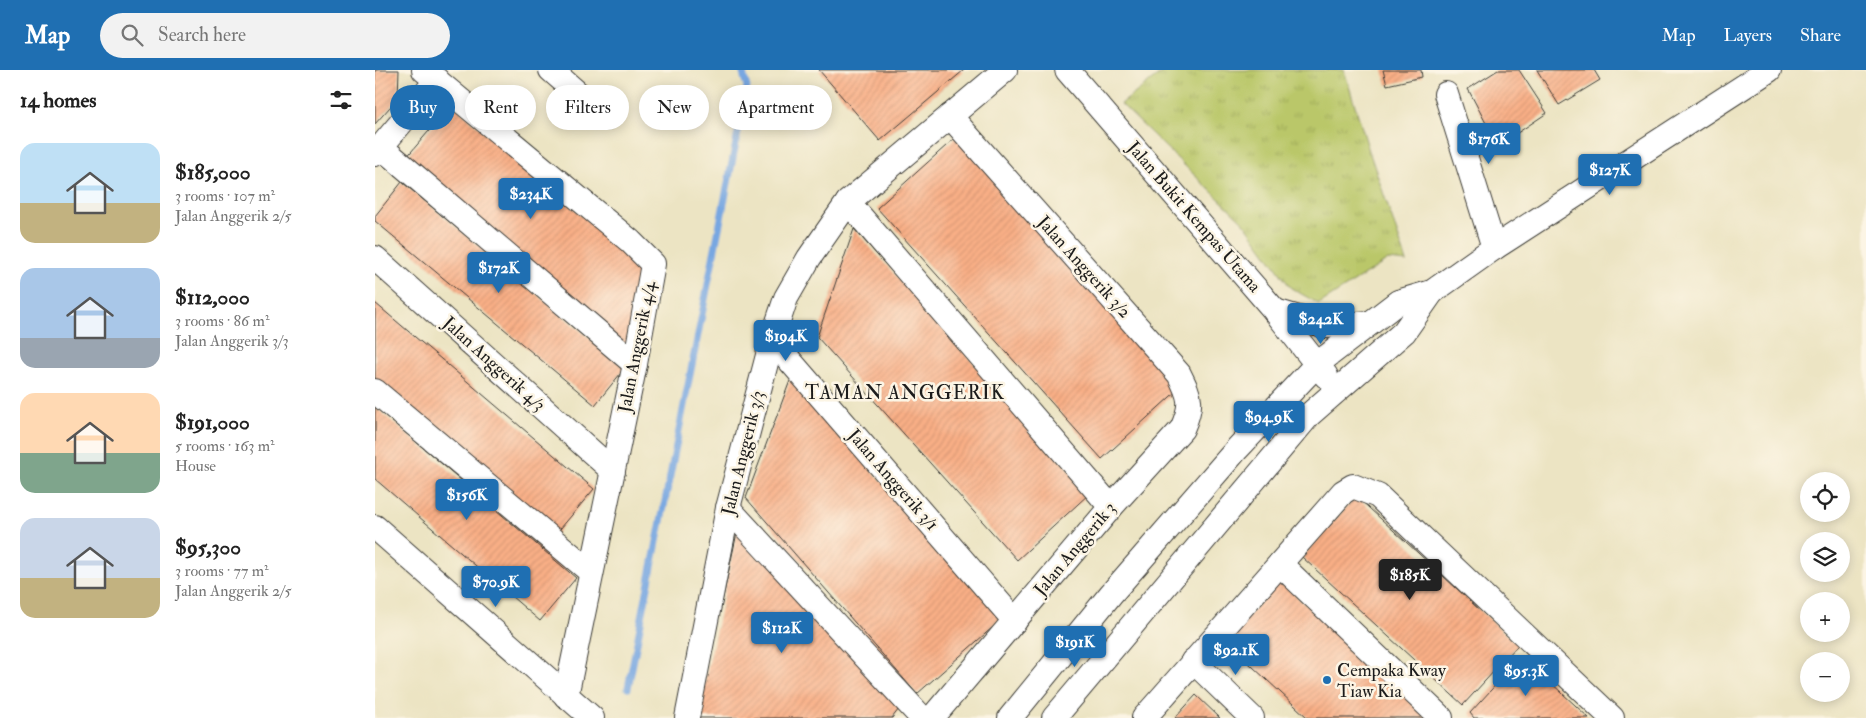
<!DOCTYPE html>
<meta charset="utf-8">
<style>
:root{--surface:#fff;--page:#f2f2f2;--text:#222;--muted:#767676;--accent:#1f6fb2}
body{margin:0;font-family:"IM FELL Double Pica",serif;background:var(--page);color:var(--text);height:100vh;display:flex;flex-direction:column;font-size:19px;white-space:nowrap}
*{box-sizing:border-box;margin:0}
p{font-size:16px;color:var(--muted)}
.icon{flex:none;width:28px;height:28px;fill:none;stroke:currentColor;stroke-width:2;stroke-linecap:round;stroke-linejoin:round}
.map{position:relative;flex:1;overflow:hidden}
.panel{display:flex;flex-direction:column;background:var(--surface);width:375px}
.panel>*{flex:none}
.guide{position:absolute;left:15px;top:15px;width:475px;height:45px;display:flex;gap:10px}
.buttons{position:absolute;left:1425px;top:402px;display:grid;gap:10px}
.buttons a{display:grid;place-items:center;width:50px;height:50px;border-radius:50%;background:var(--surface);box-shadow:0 2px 12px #0003;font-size:25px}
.price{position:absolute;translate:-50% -42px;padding:0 11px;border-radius:5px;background:var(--accent);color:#fff;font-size:16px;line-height:32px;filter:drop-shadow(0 1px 2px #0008)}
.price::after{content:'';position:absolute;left:50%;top:30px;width:15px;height:11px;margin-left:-8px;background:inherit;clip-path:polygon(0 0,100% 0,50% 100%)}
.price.current{background:#222;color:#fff}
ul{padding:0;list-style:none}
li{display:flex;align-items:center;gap:15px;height:125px;padding:0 20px}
li span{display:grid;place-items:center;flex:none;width:140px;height:100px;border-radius:15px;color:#555}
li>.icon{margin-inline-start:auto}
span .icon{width:60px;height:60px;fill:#fffc;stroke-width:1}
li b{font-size:21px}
h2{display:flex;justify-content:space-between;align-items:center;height:60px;padding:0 20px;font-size:21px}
.tag{padding:0 18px;border-radius:22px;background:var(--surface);box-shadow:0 2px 12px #0003;font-size:18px;line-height:45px}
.tag.current{background:var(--accent);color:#fff}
header{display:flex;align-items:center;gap:30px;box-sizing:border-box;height:70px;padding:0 25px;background:var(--accent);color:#fff}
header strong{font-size:24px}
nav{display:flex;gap:28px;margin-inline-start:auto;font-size:18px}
.search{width:350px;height:45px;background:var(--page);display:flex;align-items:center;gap:12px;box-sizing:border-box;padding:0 18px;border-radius:28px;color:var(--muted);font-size:19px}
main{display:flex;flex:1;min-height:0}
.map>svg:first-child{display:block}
.grass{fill:url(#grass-tufts);stroke:#6b7242}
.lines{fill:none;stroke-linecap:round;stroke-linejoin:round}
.stream{stroke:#78a7e1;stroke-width:7}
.building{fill:url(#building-hatch)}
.minor-casing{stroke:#3b3a35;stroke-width:26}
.minor{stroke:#fff;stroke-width:24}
.poi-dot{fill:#1f6fb2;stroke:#fcf5e5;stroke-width:2}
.labels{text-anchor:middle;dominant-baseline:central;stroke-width:5;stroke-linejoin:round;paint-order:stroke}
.street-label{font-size:18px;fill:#1c1c1c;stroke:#fcf5e5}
.poi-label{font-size:18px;fill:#1c1c1c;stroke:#fcf5e5;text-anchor:start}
.neighbourhood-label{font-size:19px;letter-spacing:1px;fill:#1c1c1c;stroke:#fcf5e5}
</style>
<header>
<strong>Map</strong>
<div class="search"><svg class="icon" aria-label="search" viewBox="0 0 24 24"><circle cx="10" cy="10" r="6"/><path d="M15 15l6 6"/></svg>Search here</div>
<nav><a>Map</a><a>Layers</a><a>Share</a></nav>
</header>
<main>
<section class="panel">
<h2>14 homes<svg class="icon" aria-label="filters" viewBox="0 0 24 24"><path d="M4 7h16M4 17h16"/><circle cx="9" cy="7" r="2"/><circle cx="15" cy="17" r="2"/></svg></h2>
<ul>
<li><span style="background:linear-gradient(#bfe0f5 60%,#c2b280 0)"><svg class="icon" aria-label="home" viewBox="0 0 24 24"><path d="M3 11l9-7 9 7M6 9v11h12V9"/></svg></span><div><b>$185,000</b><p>3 rooms · 107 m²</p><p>Jalan Anggerik 2/5</p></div></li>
<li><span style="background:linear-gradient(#a9c7e8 70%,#9aa5b1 0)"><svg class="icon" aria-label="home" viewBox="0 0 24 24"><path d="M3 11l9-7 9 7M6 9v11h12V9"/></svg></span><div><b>$112,000</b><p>3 rooms · 86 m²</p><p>Jalan Anggerik 3/3</p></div></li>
<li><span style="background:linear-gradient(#ffd9b3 60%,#7fa58c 0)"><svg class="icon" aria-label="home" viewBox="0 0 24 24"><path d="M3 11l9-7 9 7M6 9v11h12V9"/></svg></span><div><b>$191,000</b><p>5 rooms · 163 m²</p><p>House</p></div></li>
<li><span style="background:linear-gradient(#c9d6e8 60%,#c2b280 0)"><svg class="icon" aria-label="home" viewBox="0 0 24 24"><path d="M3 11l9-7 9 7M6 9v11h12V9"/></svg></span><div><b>$95,300</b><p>3 rooms · 77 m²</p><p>Jalan Anggerik 2/5</p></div></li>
</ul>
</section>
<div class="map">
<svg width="1491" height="648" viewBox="0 0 1491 648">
<defs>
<pattern id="grass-tufts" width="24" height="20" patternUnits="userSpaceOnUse" patternTransform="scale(1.25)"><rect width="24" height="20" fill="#bac769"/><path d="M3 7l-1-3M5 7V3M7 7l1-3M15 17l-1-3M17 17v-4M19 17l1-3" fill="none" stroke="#9faa5a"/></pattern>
<pattern id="building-hatch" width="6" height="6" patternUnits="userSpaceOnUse" patternTransform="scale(1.25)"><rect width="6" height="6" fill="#f9af86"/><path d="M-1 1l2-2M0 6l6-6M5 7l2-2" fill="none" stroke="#d59673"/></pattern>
</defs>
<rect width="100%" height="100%" fill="#fcf5e5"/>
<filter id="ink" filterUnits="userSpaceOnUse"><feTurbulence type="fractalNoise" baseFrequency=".02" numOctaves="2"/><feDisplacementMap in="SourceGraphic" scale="10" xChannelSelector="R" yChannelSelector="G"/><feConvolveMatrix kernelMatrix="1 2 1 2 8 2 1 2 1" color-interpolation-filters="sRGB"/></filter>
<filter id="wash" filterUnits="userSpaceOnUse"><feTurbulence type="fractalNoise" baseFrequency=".0096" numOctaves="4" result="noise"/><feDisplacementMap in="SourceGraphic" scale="20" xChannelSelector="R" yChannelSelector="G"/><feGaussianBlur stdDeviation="1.12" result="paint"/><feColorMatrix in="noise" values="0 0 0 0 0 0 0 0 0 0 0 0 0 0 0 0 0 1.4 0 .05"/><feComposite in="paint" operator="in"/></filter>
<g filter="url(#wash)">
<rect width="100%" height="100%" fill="#ece4c3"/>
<polygon class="grass" points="790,0 969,0 995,84 1032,192 1013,190 944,234 916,218 869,153 746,34"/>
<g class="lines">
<polyline class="stream" points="253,618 372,17 367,0"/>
</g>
<g id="blocks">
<g class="building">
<polygon points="0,0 24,0 23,28 0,54"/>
<polygon points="444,0 589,0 505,71"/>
<polygon points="1008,0 1046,0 1047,7 1012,15"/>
<polygon points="1123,0 1144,0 1172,43 1123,76 1093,19"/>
<polygon points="1162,0 1219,0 1225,10 1184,35"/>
<polygon points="77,34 267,197 253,279 30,89"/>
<polygon points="582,66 806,317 727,389 502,138"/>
<polygon points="27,112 250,298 220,335 0,151 0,146"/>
<polygon points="479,159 715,423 642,490 442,267"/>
<polygon points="0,233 219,419 180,465 0,312"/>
<polygon points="416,308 627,549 542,624 371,428"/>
<polygon points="0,337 201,508 165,551 0,409"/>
<polygon points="981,426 1143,575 1088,635 927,487"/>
<polygon points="363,458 527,635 517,648 322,648"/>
<polygon points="905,511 1053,648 933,648 850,571"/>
<polygon points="1147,586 1214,648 1099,648 1095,643"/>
<polygon points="821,625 845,648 800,648"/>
</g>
</g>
</g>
<g filter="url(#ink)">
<use href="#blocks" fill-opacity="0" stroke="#3b3a35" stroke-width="1"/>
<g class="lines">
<defs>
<g id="minor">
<polyline points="49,0 255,171 278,194 260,294 191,626"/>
<polyline points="176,0 231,48"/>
<polyline points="692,0 900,241 951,306"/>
<polyline points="1071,24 1119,178"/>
<polyline points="6,77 260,294"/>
<polyline points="0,84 62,10"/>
<polyline points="473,132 736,437"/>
<polyline points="0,188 238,401"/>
<polyline points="900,241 951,256 995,253"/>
<polyline points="397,270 640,551"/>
<polyline points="0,321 216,502"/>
<polyline points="353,438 547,648"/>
<polyline points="0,457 217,648"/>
<polyline points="905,494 1066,648"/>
<polyline points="818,591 877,648"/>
<polyline points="312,648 353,438 397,270 411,228 434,188 473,132 630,0"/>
<path d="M557,648l179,-211 71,-78c11,-25 9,-31 -3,-55l-229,-258"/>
<polyline points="635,648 736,524 862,379 942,294 1023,232 1057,222 1119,178 1394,0"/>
<polyline points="679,648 934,345 1029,262 1057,222"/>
<polyline points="769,648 968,422 978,416 1003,426 1237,648"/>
</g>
</defs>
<use href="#minor" class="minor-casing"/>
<use href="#minor" class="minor"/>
</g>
</g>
<circle class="poi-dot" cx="952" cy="610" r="5"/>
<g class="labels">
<g class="street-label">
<text transform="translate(819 147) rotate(49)">Jalan Bukit Kempas Utama</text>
<text transform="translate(709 197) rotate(48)">Jalan Anggerik 3/2</text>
<text transform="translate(262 277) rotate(-79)">Jalan Anggerik 4/4</text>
<text transform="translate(119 294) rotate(42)">Jalan Anggerik 4/3</text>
<text transform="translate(368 383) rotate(-76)">Jalan Anggerik 3/3</text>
<text transform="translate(518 410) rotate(49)">Jalan Anggerik 3/1</text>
<text transform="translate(700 479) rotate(-50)">Jalan Anggerik 3</text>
</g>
<g class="poi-label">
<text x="962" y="600">Cempaka Kway<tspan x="962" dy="21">Tiaw Kia</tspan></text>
</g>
<g class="neighbourhood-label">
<text x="530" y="323">TAMAN ANGGERIK</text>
</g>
</g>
</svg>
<div class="buttons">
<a><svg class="icon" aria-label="locate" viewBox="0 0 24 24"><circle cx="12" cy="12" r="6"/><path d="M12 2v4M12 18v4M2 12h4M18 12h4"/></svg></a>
<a><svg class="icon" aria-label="layers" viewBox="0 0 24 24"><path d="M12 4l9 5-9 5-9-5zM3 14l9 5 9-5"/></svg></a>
<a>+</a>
<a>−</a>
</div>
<b class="price" style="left:1114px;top:95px">$176K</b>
<b class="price" style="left:1235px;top:126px">$127K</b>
<b class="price" style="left:156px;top:150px">$234K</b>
<b class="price" style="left:124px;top:224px">$172K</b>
<b class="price" style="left:946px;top:275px">$242K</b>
<b class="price" style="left:411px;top:292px">$194K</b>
<b class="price" style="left:894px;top:373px">$94.9K</b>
<b class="price" style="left:92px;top:451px">$156K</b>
<b class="price current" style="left:1035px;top:531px">$185K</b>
<b class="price" style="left:121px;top:538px">$70.9K</b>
<b class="price" style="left:407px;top:584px">$112K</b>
<b class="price" style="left:700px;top:598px">$191K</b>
<b class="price" style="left:861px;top:606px">$92.1K</b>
<b class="price" style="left:1151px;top:627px">$95.3K</b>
<div class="guide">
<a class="tag current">Buy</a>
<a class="tag">Rent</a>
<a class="tag">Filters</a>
<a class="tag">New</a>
<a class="tag">Apartment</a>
</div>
</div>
</main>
